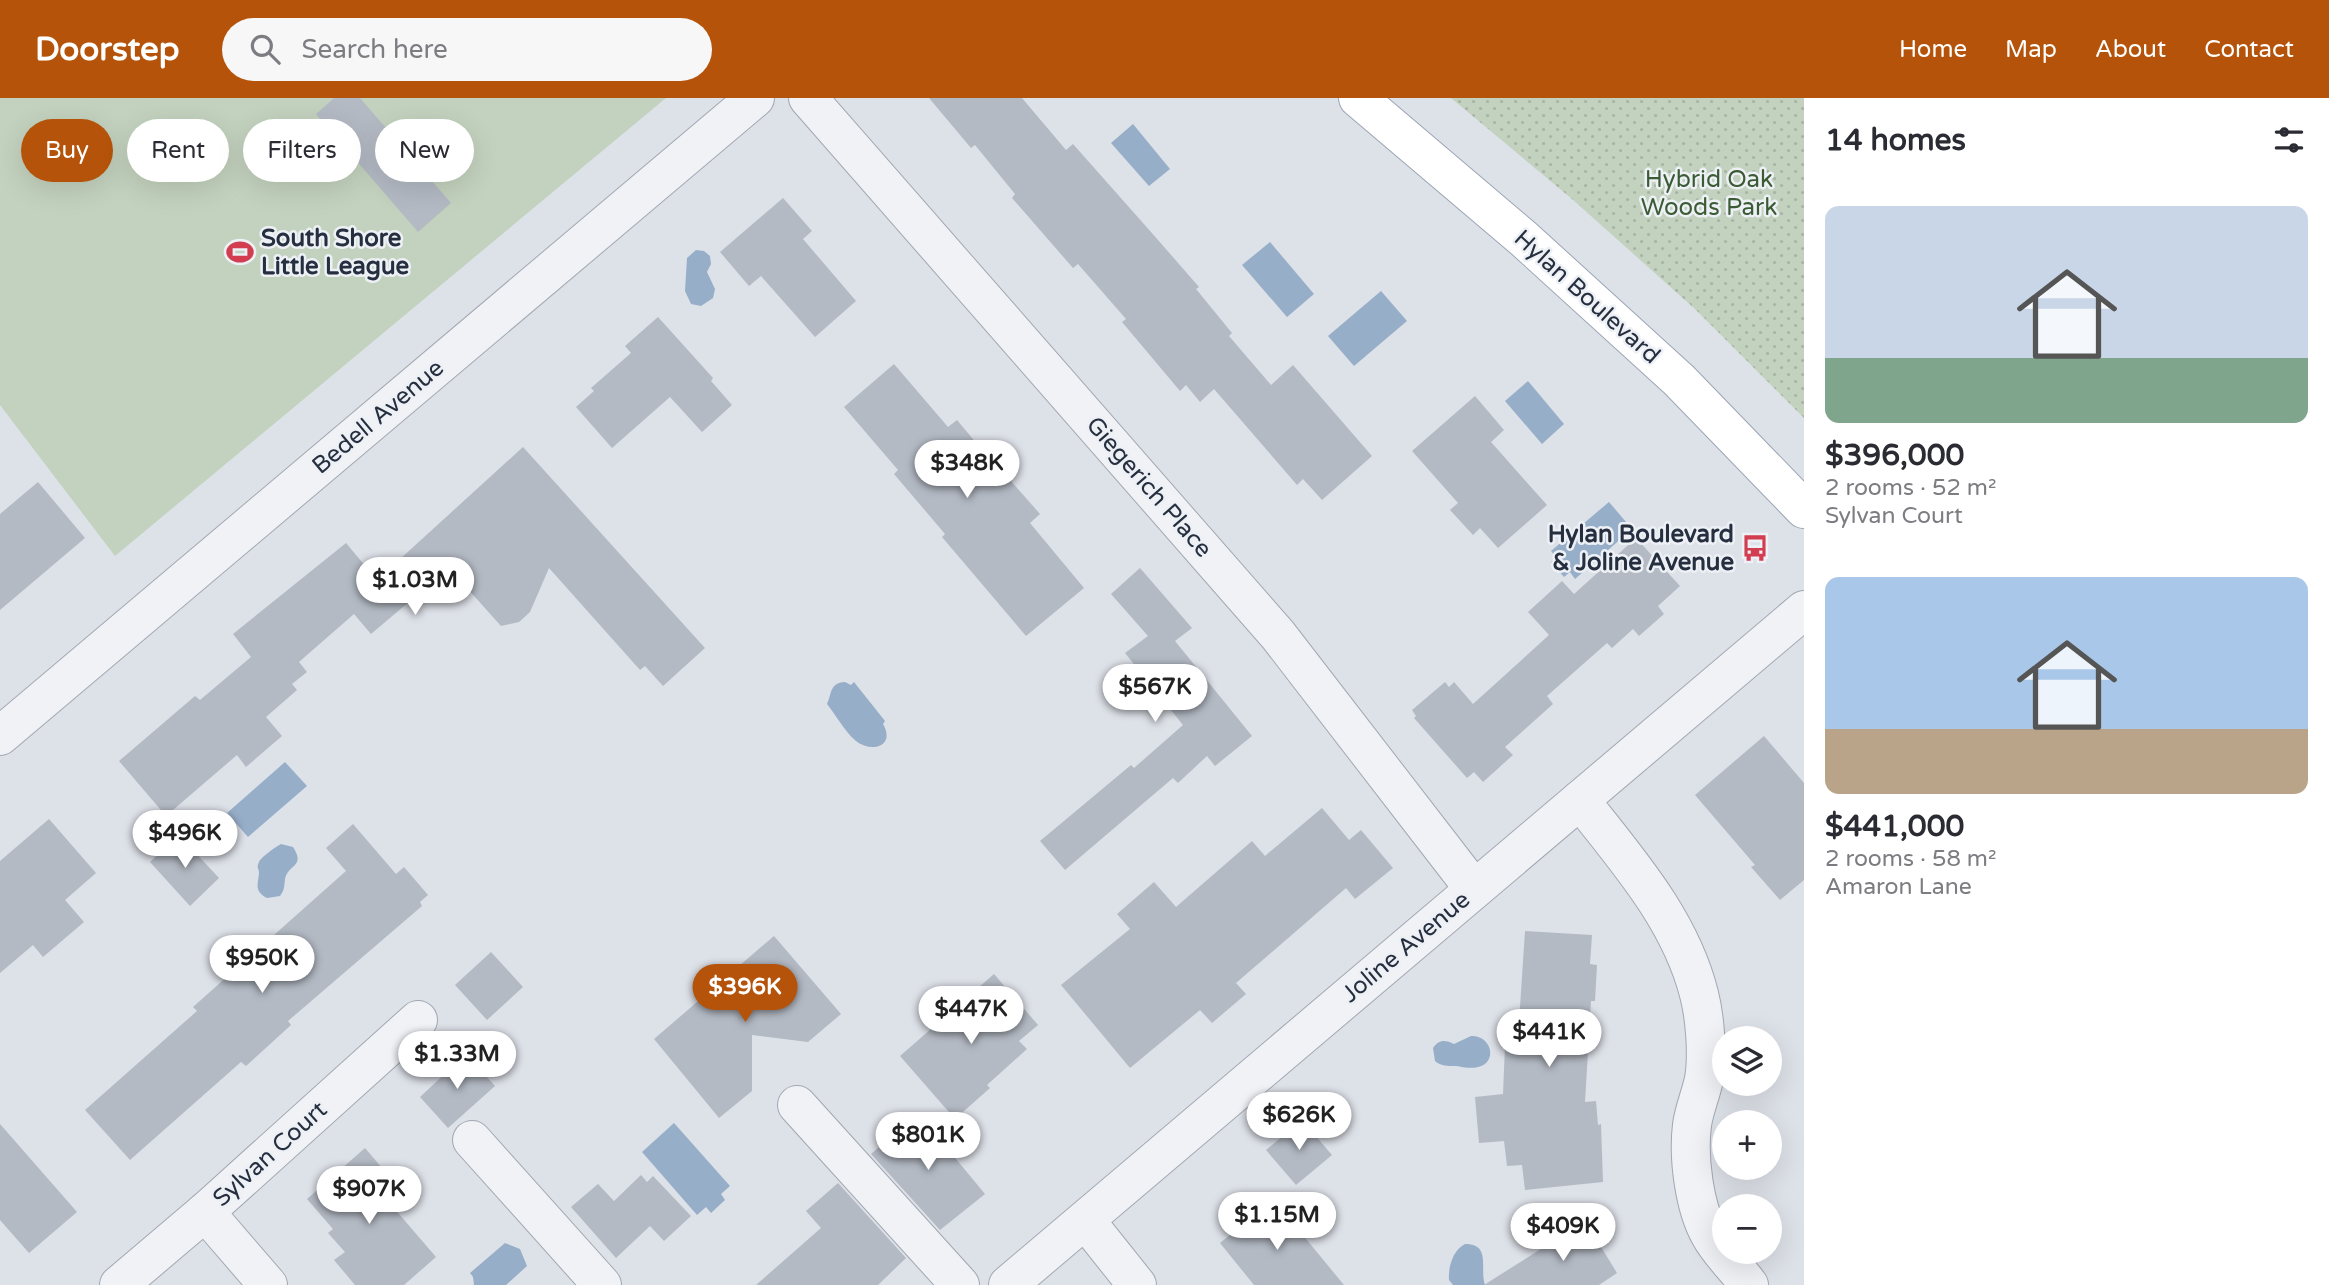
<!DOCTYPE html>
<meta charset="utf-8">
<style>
:root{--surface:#fff;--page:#f7f7f7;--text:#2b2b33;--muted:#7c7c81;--accent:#b45309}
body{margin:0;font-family:"Varela Round",sans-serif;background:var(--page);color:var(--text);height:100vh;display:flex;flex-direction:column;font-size:26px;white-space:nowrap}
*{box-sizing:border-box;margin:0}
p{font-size:23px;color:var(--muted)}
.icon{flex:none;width:38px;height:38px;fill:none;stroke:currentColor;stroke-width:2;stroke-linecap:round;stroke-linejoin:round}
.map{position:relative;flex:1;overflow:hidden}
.side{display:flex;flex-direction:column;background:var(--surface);width:525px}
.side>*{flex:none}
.hud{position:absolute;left:21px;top:21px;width:665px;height:63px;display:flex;gap:14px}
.controls{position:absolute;left:1712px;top:928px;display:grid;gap:14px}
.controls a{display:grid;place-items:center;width:70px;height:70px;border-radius:50%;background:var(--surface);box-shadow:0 7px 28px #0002;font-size:35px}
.price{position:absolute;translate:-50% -60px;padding:0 16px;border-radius:24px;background:#fff;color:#222;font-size:23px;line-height:46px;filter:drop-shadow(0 2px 4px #0008)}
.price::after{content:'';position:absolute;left:50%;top:42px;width:21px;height:16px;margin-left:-10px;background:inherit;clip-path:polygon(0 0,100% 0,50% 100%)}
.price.active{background:var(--accent);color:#fff}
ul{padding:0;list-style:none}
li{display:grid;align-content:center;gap:14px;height:371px;padding:0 21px}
li span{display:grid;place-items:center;height:217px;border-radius:14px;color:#555}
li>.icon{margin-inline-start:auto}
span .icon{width:126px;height:126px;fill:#fffc;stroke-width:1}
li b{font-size:30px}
h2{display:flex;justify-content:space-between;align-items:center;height:84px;padding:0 21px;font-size:30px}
.chip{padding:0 24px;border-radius:32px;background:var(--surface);box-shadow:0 7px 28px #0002;font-size:24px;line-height:63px}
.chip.active{background:var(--accent);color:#fff}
header{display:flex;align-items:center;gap:42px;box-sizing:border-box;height:98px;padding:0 35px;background:var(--accent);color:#fff}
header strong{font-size:33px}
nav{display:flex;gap:38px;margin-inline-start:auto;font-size:24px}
.search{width:490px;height:63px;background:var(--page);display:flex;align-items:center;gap:18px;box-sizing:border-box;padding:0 24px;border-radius:38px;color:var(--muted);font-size:26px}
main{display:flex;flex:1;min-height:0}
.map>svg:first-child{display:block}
.park{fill:url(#park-dots)}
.garden{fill:#c3d2be}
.water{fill:#97aec9}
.building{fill:#b4bac4}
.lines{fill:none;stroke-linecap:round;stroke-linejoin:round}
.minor-casing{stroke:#a2a8b2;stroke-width:40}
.major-casing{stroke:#9ca5b4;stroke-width:40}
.minor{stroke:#f0f2f6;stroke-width:38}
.major{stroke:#fff;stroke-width:38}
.labels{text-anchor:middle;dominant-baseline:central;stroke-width:5;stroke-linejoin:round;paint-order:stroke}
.park-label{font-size:24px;fill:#3a5b33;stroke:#edf0f5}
.poi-label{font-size:24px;font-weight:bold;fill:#262f3f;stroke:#edf0f5;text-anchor:start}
.street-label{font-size:24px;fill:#262f3f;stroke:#edf0f5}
</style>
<header>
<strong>Doorstep</strong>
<div class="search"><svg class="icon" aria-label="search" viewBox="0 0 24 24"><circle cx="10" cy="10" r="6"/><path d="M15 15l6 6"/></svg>Search here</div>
<nav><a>Home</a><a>Map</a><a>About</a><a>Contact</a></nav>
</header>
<main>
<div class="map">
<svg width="1804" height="1187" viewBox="0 0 1804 1187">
<defs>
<pattern id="park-dots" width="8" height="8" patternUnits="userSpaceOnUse" patternTransform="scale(1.75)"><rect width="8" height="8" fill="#c3d2be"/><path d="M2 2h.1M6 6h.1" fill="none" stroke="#a7b5a4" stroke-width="1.8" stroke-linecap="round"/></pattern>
</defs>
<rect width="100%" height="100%" fill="#dde1e8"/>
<polygon class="park" points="1451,0 1804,0 1804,320 1695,211 1572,101"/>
<polygon class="garden" points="0,0 666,0 115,458 0,307"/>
<g class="water">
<polygon points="1133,26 1170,71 1149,88 1111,45"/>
<polygon points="1270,144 1314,196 1287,219 1242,167"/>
<polygon points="696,152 704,153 710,158 711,166 707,174 715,191 713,200 701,208 691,206 685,193 687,160"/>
<polygon points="1381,193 1407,223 1354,268 1328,238"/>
<polygon points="1528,283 1564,326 1542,346 1505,303"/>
<polygon points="1609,404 1632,431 1575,481 1570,474 1564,479 1551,464 1556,459 1551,453"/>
<path d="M845,584l6,3 3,-3 31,39 -2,3c13,23 -12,29 -27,17 -11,-9 -20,-26 -29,-37 5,-10 2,-21 18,-22z"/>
<polygon points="285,664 307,688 248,739 227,715"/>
<path d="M281,746l12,3c13,20 -5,17 -8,32 -1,7 0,10 -5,17l-13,2c-13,-7 -9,-13 -8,-25 0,-5 -3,-5 0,-11 2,-5 18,-16 22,-18z"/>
<path d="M1471,938c21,-1 27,27 7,31 -7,2 -16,0 -22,-1 -9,0 -15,0 -21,-5l-2,-13c5,-8 12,-9 21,-4z"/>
<polygon points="674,1025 730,1088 721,1096 725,1102 711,1115 706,1109 697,1117 642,1054"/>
<polygon points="505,1145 520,1151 527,1168 506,1187 474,1187 473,1179 470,1175"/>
<path d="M1465,1146c27,0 14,25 20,41h-32l-4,-5c-1,-13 4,-30 16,-36z"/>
</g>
<g class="building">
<polygon points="334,0 360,0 451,105 418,134 316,16"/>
<polygon points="929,0 1022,0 1066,52 1073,46 1151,134 1199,189 1196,191 1232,235 1229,238 1271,287 1293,267 1372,358 1322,402 1303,381 1297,387 1214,291 1200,304 1186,287 1180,293 1122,224 1126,221 1078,166 1073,170 1012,100 1015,96 975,47 971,50"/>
<polygon points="783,100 812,133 803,141 856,203 815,239 761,178 749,188 720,154"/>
<polygon points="658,219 713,280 711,283 732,307 702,334 670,299 612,350 576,309 594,293 591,290 631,255 625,248"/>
<polygon points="894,266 948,329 957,322 1008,383 1010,382 1040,416 1030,425 1084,490 1026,538 942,439 945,436 894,376 898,372 844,309"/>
<polygon points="1475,298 1504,332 1491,344 1547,407 1498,450 1480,430 1473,437 1450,412 1458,405 1412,353"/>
<polygon points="523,349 705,550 663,588 645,568 640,572 549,470 530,514 519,524 501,528 449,470 371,536 354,516 299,564 307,574 292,586 297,592 266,619 282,638 246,669 237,657 166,718 119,663 195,598 200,602 251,559 233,536 346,445 377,482"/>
<polygon points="38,384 85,440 0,512 0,416"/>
<polygon points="1636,440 1680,488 1658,508 1664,516 1639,538 1633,531 1612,550 1607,545 1547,598 1553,606 1505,649 1513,657 1483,684 1474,674 1467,680 1414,620 1416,618 1412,612 1445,584 1449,589 1454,584 1473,606 1549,537 1528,514 1562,483 1574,496"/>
<polygon points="1140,470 1192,530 1175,543 1252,638 1215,668 1207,658 1178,685 1173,680 1065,772 1040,743 1131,667 1134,670 1183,627 1125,555 1148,538 1111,496"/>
<polygon points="1764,638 1804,685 1804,782 1780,802 1751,769 1755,767 1695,697"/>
<polygon points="1322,710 1349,742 1361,732 1393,770 1355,801 1346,790 1236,885 1246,896 1212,925 1200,912 1130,970 1061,887 1130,831 1117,816 1154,784 1176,809 1252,743 1265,758"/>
<polygon points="49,721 96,775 65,802 84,824 43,859 33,847 0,875 0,763"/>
<polygon points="353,726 396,776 404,769 428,797 420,804 422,808 288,923 291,927 246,968 241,964 130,1062 85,1012 197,913 193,909 346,773 326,750"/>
<polygon points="179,737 219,780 190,808 150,764"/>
<polygon points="1525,833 1592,837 1590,866 1597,867 1595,903 1591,903 1585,1004 1596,1003 1598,1027 1601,1026 1603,1084 1525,1092 1522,1067 1507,1068 1504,1043 1479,1045 1475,999 1503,996 1506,923 1519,924"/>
<polygon points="774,838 841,916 808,944 752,937 752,993 719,1020 654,941"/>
<polygon points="491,854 523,889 487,922 455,887"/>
<polygon points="994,876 1038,927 1019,943 1027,951 987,987 990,990 955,1021 900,958"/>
<polygon points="466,956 495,988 448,1030 420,999"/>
<polygon points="918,1015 985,1096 940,1132 871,1056"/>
<polygon points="1302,1022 1332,1057 1296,1087 1266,1052"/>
<polygon points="0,1026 77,1114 29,1155 0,1122"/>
<polygon points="365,1050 394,1084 381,1095 436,1159 404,1187 355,1187 334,1162 345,1154 328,1135 333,1131 307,1101"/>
<polygon points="641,1077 647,1084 653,1078 691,1118 664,1143 650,1128 616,1160 571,1109 598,1086 614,1103"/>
<polygon points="838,1085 906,1160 878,1187 756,1187 821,1130 806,1113"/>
<polygon points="1274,1102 1344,1187 1254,1187 1220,1145"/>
<polygon points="1585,1123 1617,1175 1599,1187 1484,1187"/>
</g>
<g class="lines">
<defs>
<g id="minor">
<polyline points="808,0 1278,537 1474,791"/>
<polyline points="0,638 755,0"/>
<path d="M1580,702c47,60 100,119 119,194 6,23 9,61 5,85 -3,15 -10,31 -12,46 -4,32 2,82 18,110 10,18 27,34 39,50"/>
<polyline points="797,1007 960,1187"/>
<polyline points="472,1042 602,1187"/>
<polyline points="205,1114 268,1187"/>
<polyline points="1086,1123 1137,1187"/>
<polyline points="119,1187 205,1114 418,922"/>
<polyline points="1008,1187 1804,512"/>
</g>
<polyline id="major" points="1358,0 1524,141 1679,282 1804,411"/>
</defs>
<use href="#minor" class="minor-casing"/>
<use href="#major" class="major-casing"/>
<use href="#minor" class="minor"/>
<use href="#major" class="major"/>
</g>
<defs>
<symbol id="stadium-bare" viewBox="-9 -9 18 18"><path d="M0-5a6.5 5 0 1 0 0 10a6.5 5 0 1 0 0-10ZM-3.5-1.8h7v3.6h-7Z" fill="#d23d50" stroke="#edf0f5" stroke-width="2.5" paint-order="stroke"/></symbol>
<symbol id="bus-bare" viewBox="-9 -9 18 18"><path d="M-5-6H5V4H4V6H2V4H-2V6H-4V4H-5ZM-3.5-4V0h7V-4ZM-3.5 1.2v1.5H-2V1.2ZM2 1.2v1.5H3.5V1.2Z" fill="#d23d50" stroke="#edf0f5" stroke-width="2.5" paint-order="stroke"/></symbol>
</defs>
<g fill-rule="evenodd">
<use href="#stadium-bare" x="221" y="135" width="38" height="38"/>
<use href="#bus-bare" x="1736" y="431" width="38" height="38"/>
</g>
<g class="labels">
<g class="park-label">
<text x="1709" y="81">Hybrid Oak<tspan x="1709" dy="28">Woods Park</tspan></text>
</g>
<g class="poi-label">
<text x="261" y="140">South Shore<tspan x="261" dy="28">Little League</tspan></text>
<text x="1734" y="436" text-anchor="end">Hylan Boulevard<tspan x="1734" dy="28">&amp; Joline Avenue</tspan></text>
</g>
<g class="street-label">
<text transform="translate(1587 199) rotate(42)">Hylan Boulevard</text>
<text transform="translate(378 319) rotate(-40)">Bedell Avenue</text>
<text transform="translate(1149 389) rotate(49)">Giegerich Place</text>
<text transform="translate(1406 849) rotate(-40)">Joline Avenue</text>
<text transform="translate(270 1056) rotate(-42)">Sylvan Court</text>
</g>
</g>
</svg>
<div class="controls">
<a><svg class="icon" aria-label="layers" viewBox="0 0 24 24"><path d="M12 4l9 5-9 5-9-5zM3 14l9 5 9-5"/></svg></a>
<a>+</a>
<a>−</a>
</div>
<b class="price" style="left:967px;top:402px">$348K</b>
<b class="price" style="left:415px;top:519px">$1.03M</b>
<b class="price" style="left:1155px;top:626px">$567K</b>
<b class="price" style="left:185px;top:772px">$496K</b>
<b class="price" style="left:262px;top:897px">$950K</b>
<b class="price active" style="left:745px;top:926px">$396K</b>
<b class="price" style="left:971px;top:948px">$447K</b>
<b class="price" style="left:1549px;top:971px">$441K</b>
<b class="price" style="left:457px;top:993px">$1.33M</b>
<b class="price" style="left:1299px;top:1054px">$626K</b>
<b class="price" style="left:928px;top:1074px">$801K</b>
<b class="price" style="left:369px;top:1128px">$907K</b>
<b class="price" style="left:1277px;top:1154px">$1.15M</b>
<b class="price" style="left:1563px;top:1165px">$409K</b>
<div class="hud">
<a class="chip active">Buy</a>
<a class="chip">Rent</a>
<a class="chip">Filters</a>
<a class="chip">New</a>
</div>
</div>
<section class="side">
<h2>14 homes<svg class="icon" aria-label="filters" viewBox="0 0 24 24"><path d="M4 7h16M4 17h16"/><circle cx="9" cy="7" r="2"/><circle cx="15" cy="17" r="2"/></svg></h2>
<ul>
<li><span style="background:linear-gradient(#c9d6e8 70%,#7fa58c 0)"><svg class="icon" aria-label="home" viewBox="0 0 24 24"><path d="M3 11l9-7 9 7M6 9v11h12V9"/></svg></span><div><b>$396,000</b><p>2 rooms · 52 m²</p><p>Sylvan Court</p></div></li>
<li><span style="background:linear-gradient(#a9c7e8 70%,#b9a48a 0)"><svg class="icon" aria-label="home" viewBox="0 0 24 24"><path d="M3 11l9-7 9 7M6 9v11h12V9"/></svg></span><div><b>$441,000</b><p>2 rooms · 58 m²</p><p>Amaron Lane</p></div></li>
</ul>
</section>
</main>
